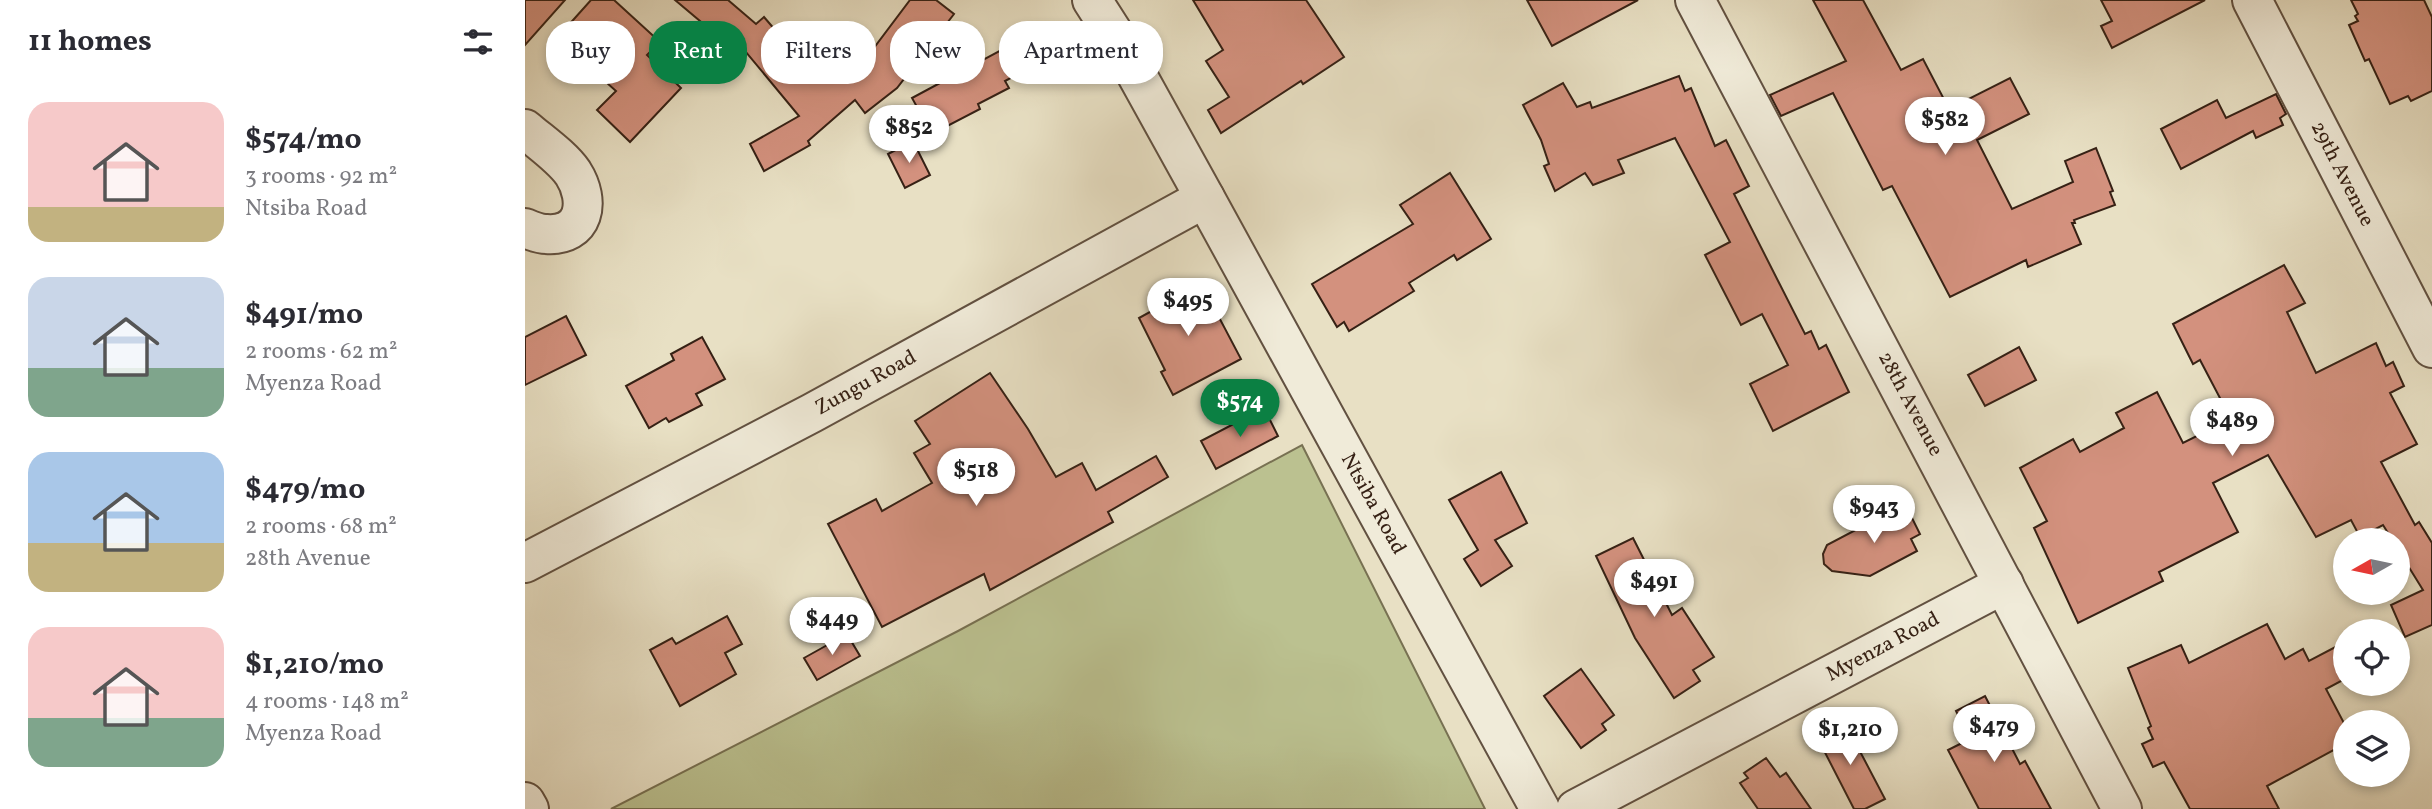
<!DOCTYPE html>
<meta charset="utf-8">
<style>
:root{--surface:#fff;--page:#f7f7f7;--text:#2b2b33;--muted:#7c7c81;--accent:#0b8043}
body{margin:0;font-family:Vollkorn,serif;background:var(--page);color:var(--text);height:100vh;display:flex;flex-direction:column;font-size:26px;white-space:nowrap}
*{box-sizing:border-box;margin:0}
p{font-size:23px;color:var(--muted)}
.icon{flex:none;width:38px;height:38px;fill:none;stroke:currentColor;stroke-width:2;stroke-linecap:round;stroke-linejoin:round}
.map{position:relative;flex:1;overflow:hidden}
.panel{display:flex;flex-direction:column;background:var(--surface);width:525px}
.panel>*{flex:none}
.guide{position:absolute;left:21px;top:21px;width:665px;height:63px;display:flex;gap:14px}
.needle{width:46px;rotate:261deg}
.controls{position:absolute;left:1808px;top:528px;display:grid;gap:14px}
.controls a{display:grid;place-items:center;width:77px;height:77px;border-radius:50%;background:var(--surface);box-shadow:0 4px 10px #0003;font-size:35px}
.price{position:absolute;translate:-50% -60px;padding:0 16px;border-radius:24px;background:#fff;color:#222;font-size:23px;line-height:46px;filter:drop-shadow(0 2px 4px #0008)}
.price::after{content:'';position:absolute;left:50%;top:42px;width:21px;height:16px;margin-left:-10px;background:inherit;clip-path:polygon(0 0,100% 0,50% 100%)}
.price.current{background:var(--accent);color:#fff}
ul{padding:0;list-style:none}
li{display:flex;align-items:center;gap:21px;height:175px;padding:0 28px}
li span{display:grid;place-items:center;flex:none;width:196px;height:140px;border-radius:21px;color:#555}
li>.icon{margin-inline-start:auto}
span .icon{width:84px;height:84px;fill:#fffc;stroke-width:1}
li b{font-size:30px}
h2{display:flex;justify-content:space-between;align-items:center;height:84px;padding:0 28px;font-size:30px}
.chip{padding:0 24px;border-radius:28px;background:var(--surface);box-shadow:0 4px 10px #0003;font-size:24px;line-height:63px}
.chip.current{background:var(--accent);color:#fff}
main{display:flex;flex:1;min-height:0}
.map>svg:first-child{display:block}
.green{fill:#bbc190;stroke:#787152;stroke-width:2}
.building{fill:#d3917e;stroke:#362115;stroke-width:2}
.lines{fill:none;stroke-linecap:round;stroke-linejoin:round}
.minor-casing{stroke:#625141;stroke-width:42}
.minor{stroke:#f0ebd9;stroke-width:38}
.labels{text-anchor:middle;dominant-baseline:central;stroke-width:6;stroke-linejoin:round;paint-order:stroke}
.street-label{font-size:21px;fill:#362115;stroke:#f0ebd9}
</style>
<main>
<section class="panel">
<h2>11 homes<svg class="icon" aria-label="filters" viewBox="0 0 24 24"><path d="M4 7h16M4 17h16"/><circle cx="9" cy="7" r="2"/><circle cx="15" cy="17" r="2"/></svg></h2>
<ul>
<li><span style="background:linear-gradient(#f6c9c9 75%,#c2b280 0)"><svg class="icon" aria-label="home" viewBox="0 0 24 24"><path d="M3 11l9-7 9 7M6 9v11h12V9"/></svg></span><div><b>$574/mo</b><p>3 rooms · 92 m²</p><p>Ntsiba Road</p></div></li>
<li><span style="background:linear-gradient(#c9d6e8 65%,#7fa58c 0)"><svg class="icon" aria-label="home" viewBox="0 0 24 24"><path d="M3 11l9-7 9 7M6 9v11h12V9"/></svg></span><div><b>$491/mo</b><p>2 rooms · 62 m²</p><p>Myenza Road</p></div></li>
<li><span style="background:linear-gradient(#a9c7e8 65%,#c2b280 0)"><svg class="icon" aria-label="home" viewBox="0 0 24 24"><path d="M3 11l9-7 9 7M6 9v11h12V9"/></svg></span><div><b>$479/mo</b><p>2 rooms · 68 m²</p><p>28th Avenue</p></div></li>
<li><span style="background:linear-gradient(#f6c9c9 65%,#7fa58c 0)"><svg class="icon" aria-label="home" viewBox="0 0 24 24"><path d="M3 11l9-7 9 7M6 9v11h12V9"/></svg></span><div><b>$1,210/mo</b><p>4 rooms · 148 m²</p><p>Myenza Road</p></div></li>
</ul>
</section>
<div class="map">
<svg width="1907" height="809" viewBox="0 0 1907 809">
<rect width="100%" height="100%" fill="#e8e0c4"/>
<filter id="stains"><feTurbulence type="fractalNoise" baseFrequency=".00286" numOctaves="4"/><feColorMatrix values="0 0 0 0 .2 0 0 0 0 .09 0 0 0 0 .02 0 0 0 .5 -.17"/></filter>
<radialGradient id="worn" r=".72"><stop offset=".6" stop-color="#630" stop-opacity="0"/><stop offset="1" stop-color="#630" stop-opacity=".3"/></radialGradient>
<polygon class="green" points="777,445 960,809 86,809 433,631"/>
<g class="building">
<polygon points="0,0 40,0 0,45"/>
<polygon points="66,0 89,0 135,42 122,55 156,88 105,142 72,110 91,91 32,38"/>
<polygon points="150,0 203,0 231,24 239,17 281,66 326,28 345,53 385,0 411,0 429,14 372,88 340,113 330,100 283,141 285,145 239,171 225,144 274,116 206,34 200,42"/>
<polygon points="668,0 781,0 819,57 778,84 776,81 696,133 683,110 704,97 681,61 698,50"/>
<polygon points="1002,0 1113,0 1027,46"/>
<polygon points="1288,0 1338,0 1376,70 1398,59 1424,109 1485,78 1504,114 1452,140 1487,209 1548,182 1540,161 1571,148 1588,191 1585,192 1590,205 1549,220 1550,223 1547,223 1556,244 1503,267 1501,260 1425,297 1367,186 1358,190 1308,93 1256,116 1245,95 1321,61"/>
<polygon points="1576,0 1680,0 1587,48 1576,26 1587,21"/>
<polygon points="1826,0 1899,0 1907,17 1907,91 1886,101 1883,96 1865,104 1844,59 1840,61 1824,25 1833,21 1830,16 1833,14"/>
<polygon points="512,31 526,57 480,81 484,88 453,104 455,109 407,134 387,98"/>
<polygon points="1154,76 1160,91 1166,88 1190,146 1201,140 1224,186 1209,194 1280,334 1286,331 1294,349 1301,345 1324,392 1248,431 1225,384 1263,365 1237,314 1216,325 1180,255 1205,242 1150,138 1093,160 1099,173 1068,185 1060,173 1030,191 1019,166 1024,164 1016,140 998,105 1038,83 1052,107 1065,102 1067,108"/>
<polygon points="1751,94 1761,114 1755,118 1758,125 1731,138 1728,131 1656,169 1636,129 1692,100 1701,118"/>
<polygon points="380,145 390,145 405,175 380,188 363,154"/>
<polygon points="925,173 966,239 932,260 929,255 884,283 889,291 824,331 819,322 812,327 787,284 888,224 875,205"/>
<polygon points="1759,265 1780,303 1762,312 1791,373 1851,343 1861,366 1868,362 1879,386 1865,393 1892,444 1856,462 1890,525 1894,522 1907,543 1907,625 1880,637 1866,605 1898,590 1872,548 1872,541 1868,541 1858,525 1835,537 1826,520 1791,537 1743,455 1688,483 1713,532 1634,572 1638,581 1553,623 1509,528 1522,521 1495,468 1548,439 1555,452 1599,428 1591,413 1632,392 1658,443 1706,419 1675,360 1668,364 1648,324"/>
<polygon points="657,284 662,293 677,285 716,359 648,395 636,372 640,370 614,318 636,306 631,298"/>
<polygon points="41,316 61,355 0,385 0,337"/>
<polygon points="177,337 200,379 171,394 177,405 144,422 141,418 124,428 101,386 149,360 146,354"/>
<polygon points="1494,347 1511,380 1460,406 1443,375"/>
<polygon points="465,373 503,429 531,477 557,463 571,490 631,456 643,477 583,512 588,522 465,590 459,574 357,627 303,524 351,499 357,511 407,483 389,453 405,444 390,421"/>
<polygon points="739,408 753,436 691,469 676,441"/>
<polygon points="976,472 1002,523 970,540 987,566 956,586 939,559 953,550 924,500"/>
<polygon points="1380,504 1395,534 1386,539 1392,551 1345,576 1307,571 1299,564 1298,554 1302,545"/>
<polygon points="1108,538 1147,615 1157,608 1189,657 1168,670 1175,681 1149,698 1110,638 1071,556"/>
<polygon points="202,616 217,644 200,653 211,674 155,706 125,650 147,638 151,644"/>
<polygon points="1742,624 1760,659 1778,649 1784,661 1820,642 1820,679 1801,689 1820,725 1820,744 1742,786 1754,809 1665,809 1639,762 1628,767 1617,744 1628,739 1623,728 1626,726 1603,668 1656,645 1664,663"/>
<polygon points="322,634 335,656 292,680 279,658"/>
<polygon points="1056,669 1089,715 1077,724 1081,730 1056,748 1019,696"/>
<polygon points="1460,696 1495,764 1500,761 1526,809 1454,809 1423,750 1445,739 1431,711"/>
<polygon points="1319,721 1360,799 1340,809 1329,809 1291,735"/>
<polygon points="1241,758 1255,777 1261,773 1286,809 1233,809 1215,783 1223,778 1219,773"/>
</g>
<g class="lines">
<defs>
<g id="minor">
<polyline points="567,0 592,39 680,198 1015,809"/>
<polyline points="1170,0 1597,809"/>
<polyline points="1727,0 1907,348"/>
<path d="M0,129c15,13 37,28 48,44 18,28 12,64 -27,61 -7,0 -14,-3 -21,-6"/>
<polyline points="0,563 287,413 680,198"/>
<polyline points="0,802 4,809"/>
<polyline points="1051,809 1479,584"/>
</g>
</defs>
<use href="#minor" class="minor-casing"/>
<use href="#minor" class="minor"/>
</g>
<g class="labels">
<g class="street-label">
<text transform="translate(1817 174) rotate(63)">29th Avenue</text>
<text transform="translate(341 383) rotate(-29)">Zungu Road</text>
<text transform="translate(1385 404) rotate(62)">28th Avenue</text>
<text transform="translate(848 504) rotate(61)">Ntsiba Road</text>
<text transform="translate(1358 647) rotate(-28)">Myenza Road</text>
</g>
</g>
<rect width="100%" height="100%" filter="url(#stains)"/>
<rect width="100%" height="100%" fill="url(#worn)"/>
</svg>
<div class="controls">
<a><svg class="needle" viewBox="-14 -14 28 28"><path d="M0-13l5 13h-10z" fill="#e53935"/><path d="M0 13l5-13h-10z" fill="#7c7c81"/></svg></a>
<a><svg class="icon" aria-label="locate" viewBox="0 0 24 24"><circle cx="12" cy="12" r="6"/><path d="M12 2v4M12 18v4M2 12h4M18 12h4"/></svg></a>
<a><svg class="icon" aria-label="layers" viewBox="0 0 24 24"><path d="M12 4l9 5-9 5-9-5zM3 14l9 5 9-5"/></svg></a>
</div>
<b class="price" style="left:1420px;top:157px">$582</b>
<b class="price" style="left:384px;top:165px">$852</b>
<b class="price" style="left:663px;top:338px">$495</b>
<b class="price current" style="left:715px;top:439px">$574</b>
<b class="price" style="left:1707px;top:458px">$489</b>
<b class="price" style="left:451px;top:508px">$518</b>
<b class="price" style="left:1349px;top:545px">$943</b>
<b class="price" style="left:1129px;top:619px">$491</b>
<b class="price" style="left:307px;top:657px">$449</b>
<b class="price" style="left:1469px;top:764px">$479</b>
<b class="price" style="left:1325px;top:767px">$1,210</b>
<div class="guide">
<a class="chip">Buy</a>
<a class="chip current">Rent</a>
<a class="chip">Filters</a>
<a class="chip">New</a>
<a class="chip">Apartment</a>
</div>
</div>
</main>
